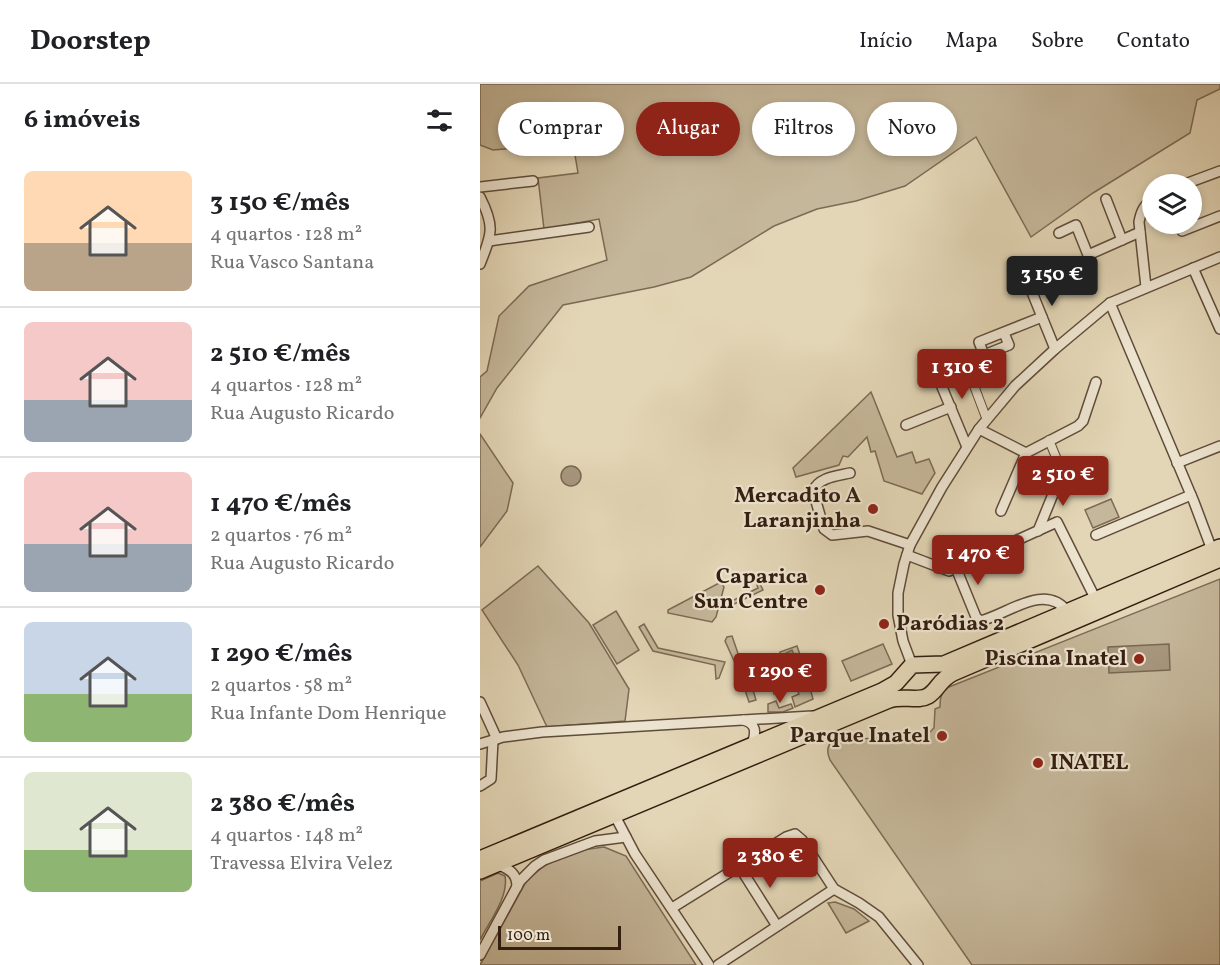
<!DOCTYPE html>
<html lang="pt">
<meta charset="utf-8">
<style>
:root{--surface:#fff;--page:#f6f6f6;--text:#202124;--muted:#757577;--line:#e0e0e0;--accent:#8f2418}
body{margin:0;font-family:Vollkorn,serif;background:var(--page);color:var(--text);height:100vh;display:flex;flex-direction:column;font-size:22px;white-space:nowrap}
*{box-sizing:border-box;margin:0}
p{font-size:20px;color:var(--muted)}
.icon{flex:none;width:33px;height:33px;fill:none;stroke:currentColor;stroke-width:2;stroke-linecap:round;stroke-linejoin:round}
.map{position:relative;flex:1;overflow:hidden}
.side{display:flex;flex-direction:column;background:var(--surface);width:480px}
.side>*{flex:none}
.banner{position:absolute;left:18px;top:18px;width:570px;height:54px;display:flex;gap:12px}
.fabs{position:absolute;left:662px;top:90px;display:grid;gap:12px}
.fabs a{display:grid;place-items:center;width:60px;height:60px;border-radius:50%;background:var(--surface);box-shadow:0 3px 9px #0003;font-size:30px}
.scale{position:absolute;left:18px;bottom:15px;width:123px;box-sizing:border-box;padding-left:6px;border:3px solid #331e10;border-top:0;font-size:16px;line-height:21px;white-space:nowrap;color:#331e10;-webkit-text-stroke:4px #ede4d0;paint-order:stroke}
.price{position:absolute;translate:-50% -51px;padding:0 14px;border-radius:6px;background:var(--accent);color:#fff;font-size:20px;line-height:39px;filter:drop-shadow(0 2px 3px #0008)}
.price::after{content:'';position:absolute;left:50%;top:36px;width:18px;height:14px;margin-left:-9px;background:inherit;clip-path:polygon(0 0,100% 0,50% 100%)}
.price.current{background:#222;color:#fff}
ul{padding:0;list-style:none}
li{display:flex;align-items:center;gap:18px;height:150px;padding:0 24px}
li+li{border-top:2px solid var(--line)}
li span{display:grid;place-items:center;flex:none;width:168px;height:120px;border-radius:9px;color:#555}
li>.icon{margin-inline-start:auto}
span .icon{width:72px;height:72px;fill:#fffc;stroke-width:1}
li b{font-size:26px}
h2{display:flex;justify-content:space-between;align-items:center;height:72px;padding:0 24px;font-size:26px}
.tag{padding:0 21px;border-radius:27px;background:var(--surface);box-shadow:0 3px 9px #0003;font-size:21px;line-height:54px}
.tag.current{background:var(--accent);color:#fff}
header{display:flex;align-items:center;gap:36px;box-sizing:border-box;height:84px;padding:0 30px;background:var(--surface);border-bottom:2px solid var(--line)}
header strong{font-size:28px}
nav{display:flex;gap:33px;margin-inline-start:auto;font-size:21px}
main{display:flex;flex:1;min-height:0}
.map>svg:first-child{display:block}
.green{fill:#c5b79a;stroke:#7c6a55;stroke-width:1.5}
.water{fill:#a7977e;stroke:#796752;stroke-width:1.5}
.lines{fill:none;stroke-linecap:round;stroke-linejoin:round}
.pedestrian-casing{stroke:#5f4c3a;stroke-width:10}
.minor-casing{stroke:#5f4c3a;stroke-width:12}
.primary-casing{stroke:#331e10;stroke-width:18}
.pedestrian{stroke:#ede4d0;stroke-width:8}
.minor{stroke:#ede4d0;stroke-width:9}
.primary{stroke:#e3d6b6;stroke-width:15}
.poi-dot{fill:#8f2418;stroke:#ede4d0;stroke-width:2}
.labels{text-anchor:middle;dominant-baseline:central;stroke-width:4.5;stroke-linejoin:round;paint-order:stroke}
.poi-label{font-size:22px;font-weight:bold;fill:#331e10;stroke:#ede4d0;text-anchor:end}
</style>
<header>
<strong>Doorstep</strong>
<nav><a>Início</a><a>Mapa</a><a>Sobre</a><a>Contato</a></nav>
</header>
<main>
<section class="side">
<h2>6 imóveis<svg class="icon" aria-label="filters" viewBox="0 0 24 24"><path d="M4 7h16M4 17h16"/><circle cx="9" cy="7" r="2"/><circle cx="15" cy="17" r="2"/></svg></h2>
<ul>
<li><span style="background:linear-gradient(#ffd9b3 60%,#b9a48a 0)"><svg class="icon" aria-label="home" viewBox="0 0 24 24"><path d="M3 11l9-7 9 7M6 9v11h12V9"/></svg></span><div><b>3 150 €/mês</b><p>4 quartos · 128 m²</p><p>Rua Vasco Santana</p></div></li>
<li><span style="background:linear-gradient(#f6c9c9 65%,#9aa5b1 0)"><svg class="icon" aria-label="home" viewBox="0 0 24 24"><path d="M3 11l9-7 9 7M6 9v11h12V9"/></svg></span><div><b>2 510 €/mês</b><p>4 quartos · 128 m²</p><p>Rua Augusto Ricardo</p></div></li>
<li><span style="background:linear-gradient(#f6c9c9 60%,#9aa5b1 0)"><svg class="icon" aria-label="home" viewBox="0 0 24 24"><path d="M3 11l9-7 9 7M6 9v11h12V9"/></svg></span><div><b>1 470 €/mês</b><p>2 quartos · 76 m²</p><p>Rua Augusto Ricardo</p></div></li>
<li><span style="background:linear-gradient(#c9d6e8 60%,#8fb573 0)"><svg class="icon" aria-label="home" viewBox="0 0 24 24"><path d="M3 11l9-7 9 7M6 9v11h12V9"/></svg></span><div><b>1 290 €/mês</b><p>2 quartos · 58 m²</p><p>Rua Infante Dom Henrique</p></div></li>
<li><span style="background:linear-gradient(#dfe7d0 65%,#8fb573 0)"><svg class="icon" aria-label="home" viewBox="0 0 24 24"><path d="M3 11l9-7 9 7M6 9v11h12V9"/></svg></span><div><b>2 380 €/mês</b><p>4 quartos · 148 m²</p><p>Travessa Elvira Velez</p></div></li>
</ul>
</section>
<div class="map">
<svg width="740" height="881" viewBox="0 0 740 881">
<rect width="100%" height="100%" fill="#e3d6b6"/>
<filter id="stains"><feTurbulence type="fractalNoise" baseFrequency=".00333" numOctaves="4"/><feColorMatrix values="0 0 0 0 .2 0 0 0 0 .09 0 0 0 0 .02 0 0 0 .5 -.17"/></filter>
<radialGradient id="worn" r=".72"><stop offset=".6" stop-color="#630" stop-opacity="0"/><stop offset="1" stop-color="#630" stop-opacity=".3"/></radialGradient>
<g class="green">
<polygon points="0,0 740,0 740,5 717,16 710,49 613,109 551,153 496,53 425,102 376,117 337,125 294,142 211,193 174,203 83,221 17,304 0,334 0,293 7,287 19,232 49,202 127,176 119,135 64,145 58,94 98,89 93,59 13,66 0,61"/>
<polygon points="391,308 417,373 432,368 436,379 449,375 455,389 442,410 404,397 395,367 391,368 387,353 368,373 363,372 359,381 316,393 313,384"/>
<polygon points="0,350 33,399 27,427 0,463"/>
<polygon points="631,415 639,433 613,444 605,426"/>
<polygon points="58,482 109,539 149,605 145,637 67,643 38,581 2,526"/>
<path d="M740,495v386h-248l-142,-205c-3,-7 -4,-15 4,-20l92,-4 8,-8 1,-19 5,-2c0,-10 1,-14 9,-20z"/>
<polygon points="278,496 283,506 248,523 248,519 278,504 276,498"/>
<polygon points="241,498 244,503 236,533 232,538 188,529 188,526"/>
<polygon points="136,527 159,566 137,580 113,541"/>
<polygon points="164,540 178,564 245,578 239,594 236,595 235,581 173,567 159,543"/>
<polygon points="252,552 263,584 262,590 260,590 245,557 247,553"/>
<polygon points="403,560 412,580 371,597 362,577"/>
<polygon points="317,562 327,591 306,598 298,574 300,568"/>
<polygon points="296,589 297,594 273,606 276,616 269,618 263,600 264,597 270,599"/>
<polygon points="327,593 333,615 315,623 312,613 319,610 315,602 294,610 294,607"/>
<polygon points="296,617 299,624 311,620 313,624 303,628 288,628 288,620"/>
<polygon points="124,763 146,772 216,881 0,881 47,796 64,782 94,767"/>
<path d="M18,789l7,3c4,21 -16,46 -25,64v-59z"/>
<polygon points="355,818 374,825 389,837 366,849 348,819"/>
</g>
<g class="water">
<circle cx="91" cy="392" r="10"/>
<polygon points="689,560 690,586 629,589 628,563"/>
<polygon points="312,566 320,586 310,590 302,571"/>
</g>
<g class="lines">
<defs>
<g id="pedestrian">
<polyline points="485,278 507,336"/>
<polyline points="569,356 582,388"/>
</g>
<g id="minor">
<polyline points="705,100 740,87"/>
<polyline points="0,103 53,97"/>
<path d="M0,113c15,29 12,37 0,67"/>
<polyline points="626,115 642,156"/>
<polyline points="699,140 702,147 740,132"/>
<polyline points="579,149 596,141 608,171 660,148"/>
<polyline points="9,157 109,143"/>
<polyline points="713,184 740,245"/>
<polyline points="545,191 575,265"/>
<path d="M666,203l-7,-65c2,-11 5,-16 13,-23"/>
<polyline points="630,219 714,418 732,466"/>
<polyline points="524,249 529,261 504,271 499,258 562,233"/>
<polyline points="485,278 504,271"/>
<polyline points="452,279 487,363"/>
<polyline points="426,341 471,323"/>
<polyline points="499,345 546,369 598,342 603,337 616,298"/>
<polyline points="697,379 740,362"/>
<path d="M370,389c-13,3 -31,4 -37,18l11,38 8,6 36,-4 42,14"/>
<polyline points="521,427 546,369"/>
<polyline points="558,447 582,388"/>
<polyline points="616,451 711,411"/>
<polyline points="427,471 469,487 577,438 616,516"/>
<path d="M476,484l20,49 4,4c27,-6 64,-39 87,-10"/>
<polyline points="432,581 423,557 418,531 418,509 424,480 430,461 462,403 499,345 535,302 575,265 630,219 740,173"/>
<polyline points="0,618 17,655"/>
<path d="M263,636c14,3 13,13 9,24"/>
<polyline points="0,660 23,653 62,648 332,632"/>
<polyline points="0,702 11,695 13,656"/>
<polyline points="134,730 155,770 229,881"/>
<path d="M17,780c11,5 20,8 20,23"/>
<polyline points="259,782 297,842"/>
<polyline points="192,824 306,753 315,750 322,756 354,805 379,819 399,833 438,881"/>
<polyline points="0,871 40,797 55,782 64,776 115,757 146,753"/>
<polyline points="238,881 354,805"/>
</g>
<g id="primary">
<polyline points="0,775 402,607 416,599 432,581 464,580 740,463"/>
<path d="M0,787l409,-171c13,-5 29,2 39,-4 10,-6 11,-16 25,-23l267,-114"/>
</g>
</defs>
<use href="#pedestrian" class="pedestrian-casing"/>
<use href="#minor" class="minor-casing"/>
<use href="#primary" class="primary-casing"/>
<use href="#pedestrian" class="pedestrian"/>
<use href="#minor" class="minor"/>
<use href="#primary" class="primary"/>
</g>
<g class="poi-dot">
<circle cx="393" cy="425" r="6"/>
<circle cx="340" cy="506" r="6"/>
<circle cx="404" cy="540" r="6"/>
<circle cx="659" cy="575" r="6"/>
<circle cx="462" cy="652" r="6"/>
<circle cx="558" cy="679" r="6"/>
</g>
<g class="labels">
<g class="poi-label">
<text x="381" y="412">Mercadito A<tspan x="381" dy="25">Laranjinha</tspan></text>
<text x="328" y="493">Caparica<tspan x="328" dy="25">Sun Centre</tspan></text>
<text x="416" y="540" text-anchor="start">Paródias 2</text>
<text x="647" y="575">Piscina Inatel</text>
<text x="450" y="652">Parque Inatel</text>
<text x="570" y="679" text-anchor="start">INATEL</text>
</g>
</g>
<rect width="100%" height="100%" filter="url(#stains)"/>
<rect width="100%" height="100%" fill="url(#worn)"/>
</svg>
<div class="fabs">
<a><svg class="icon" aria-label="layers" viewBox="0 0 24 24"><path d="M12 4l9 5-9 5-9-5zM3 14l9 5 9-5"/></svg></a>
</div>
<div class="scale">100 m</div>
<b class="price current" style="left:572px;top:223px">3 150 €</b>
<b class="price" style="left:482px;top:316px">1 310 €</b>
<b class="price" style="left:583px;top:423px">2 510 €</b>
<b class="price" style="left:498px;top:502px">1 470 €</b>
<b class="price" style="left:300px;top:620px">1 290 €</b>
<b class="price" style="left:290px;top:805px">2 380 €</b>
<div class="banner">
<a class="tag">Comprar</a>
<a class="tag current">Alugar</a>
<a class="tag">Filtros</a>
<a class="tag">Novo</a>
</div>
</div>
</main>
